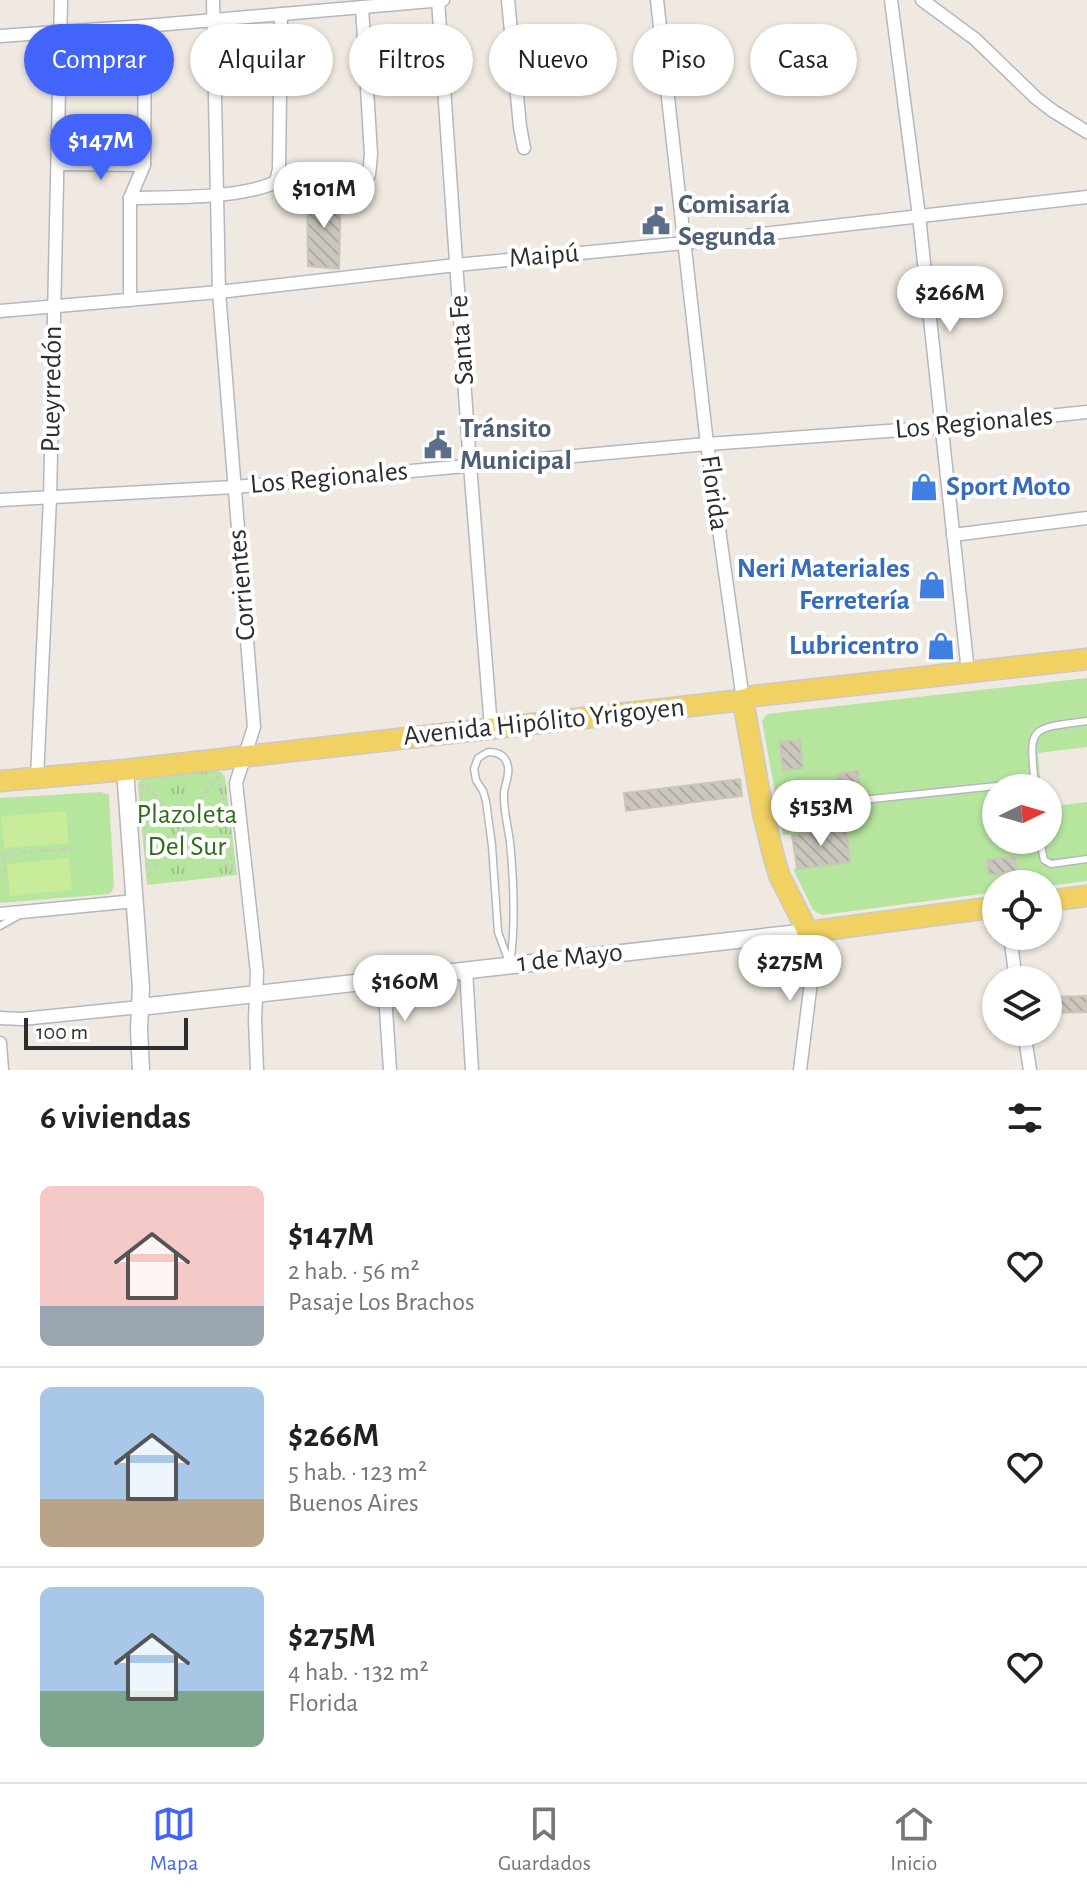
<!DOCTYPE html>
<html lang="es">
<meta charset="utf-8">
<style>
:root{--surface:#fff;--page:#f6f6f6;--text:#222;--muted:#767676;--line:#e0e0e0;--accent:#4264fb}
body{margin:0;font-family:"Alegreya Sans",sans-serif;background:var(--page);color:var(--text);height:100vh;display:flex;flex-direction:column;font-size:30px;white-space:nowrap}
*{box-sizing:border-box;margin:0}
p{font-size:26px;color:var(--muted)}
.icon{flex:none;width:44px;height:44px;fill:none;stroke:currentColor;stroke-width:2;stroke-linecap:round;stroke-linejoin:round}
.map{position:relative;height:1070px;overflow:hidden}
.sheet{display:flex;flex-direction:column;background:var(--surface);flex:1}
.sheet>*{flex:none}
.hud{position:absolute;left:24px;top:24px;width:1040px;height:72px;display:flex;gap:16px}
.needle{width:52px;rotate:85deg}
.controls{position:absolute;left:982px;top:774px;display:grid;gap:16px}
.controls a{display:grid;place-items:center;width:80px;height:80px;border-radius:50%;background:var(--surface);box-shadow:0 2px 6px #0004;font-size:40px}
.scale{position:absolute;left:24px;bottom:20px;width:164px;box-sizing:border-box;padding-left:8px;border:4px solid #2e2e2e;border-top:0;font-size:22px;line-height:28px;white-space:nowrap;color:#2e2e2e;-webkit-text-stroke:6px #fff;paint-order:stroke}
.price{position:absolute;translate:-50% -68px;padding:0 18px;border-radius:28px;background:#fff;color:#222;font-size:26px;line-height:52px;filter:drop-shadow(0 2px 4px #0008)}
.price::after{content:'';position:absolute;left:50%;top:48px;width:24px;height:18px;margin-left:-12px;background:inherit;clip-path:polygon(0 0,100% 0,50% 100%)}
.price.current{background:var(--accent);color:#fff}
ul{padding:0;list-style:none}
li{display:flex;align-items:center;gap:24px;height:200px;padding:0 40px}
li+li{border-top:2px solid var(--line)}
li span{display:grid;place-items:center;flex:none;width:224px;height:160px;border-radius:12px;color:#555}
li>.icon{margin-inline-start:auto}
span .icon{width:96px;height:96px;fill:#fffc;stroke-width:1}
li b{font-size:34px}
h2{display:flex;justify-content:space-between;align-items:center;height:96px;padding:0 40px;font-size:34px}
.chip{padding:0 28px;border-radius:36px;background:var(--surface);box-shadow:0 2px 6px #0004;font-size:28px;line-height:72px}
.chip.current{background:var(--accent);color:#fff}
.tab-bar{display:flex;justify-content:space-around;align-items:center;height:112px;border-top:2px solid var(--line);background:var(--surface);font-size:22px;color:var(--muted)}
.tab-bar a{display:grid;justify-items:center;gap:4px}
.tab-bar .current{color:var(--accent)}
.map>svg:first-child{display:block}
.grass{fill:#b6e59e}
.park{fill:url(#park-tufts)}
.pitch{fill:#c9ec9a}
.building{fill:url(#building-back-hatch);stroke:#cbc5ba;stroke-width:2}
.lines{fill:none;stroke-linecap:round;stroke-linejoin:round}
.service-casing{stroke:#b4b7c1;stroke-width:9}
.minor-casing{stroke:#b4b7c1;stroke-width:15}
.tertiary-casing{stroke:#b4b7c1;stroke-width:19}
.primary-casing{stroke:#c9c9c9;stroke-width:23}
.path{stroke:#c9c9c9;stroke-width:2;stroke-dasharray:6 4;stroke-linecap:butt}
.service{stroke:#fff;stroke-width:6}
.minor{stroke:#fff;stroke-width:12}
.tertiary{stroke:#fff;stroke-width:16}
.primary{stroke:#f2d163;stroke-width:20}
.labels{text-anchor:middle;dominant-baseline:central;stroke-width:8;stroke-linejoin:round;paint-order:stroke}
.service-label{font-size:28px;font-weight:bold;fill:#4e5e75;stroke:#fff;text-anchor:start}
.street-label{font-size:28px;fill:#2e2e2e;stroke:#fff}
.shop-label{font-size:28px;font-weight:bold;fill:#366cbe;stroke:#fff;text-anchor:end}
.park-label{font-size:28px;fill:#2c6e1b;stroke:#fff}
</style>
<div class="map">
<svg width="1087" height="1070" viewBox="0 0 1087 1070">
<defs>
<pattern id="park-tufts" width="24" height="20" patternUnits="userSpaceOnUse" patternTransform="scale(2)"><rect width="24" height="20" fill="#b6e59e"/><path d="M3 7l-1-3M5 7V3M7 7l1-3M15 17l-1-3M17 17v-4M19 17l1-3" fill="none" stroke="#9dc588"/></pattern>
<pattern id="building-back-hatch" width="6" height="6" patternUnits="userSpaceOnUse" patternTransform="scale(2)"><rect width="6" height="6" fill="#cbc7bf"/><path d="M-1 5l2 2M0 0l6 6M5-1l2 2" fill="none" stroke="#afaba4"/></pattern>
</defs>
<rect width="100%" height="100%" fill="#efe9e1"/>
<g class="grass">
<polygon points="1087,678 1087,747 1038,753 1041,788 996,788 996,840 1048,840 1048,807 1087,802 1087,881 1048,886 1048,884 996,884 996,892 822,915 813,910 793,869 850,862 846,829 783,835 762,721 767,714"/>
<polygon points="101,792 109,795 114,886 112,891 109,894 0,903 0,798"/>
</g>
<polygon class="park" points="215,770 221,772 225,777 237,875 147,885 138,786 139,781 145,777"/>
<g class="pitch">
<polygon points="66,811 69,843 4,848 1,816"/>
<polygon points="69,858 72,890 10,896 7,864"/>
</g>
<g class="building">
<polygon points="341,192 339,269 308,266 307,196"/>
<polygon points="800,740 803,768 783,770 780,742"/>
<polygon points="858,771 859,782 839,784 838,774"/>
<polygon points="740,779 742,796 626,811 624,793"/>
<polygon points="846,828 850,862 797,869 792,835"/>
<polygon points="1015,857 1017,871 989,875 987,860"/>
<polygon points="1087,996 1087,1012 1048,1013 1048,997"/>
</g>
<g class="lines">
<defs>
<g id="service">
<path d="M488,752c8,0 16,2 19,11 4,10 -2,20 -3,30 -1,16 4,33 6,49 4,41 6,82 0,123l-12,-33 -6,-86 -6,-45 -3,-10 -7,-11 -2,-11 4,-11z"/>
<path d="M1035,788c-5,-61 -10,-59 52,-67"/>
<polyline points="766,810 1035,782"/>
<polyline points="1040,840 1044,860 1051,864 1087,859"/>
<polyline points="0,926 18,916"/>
</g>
<g id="minor">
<polyline points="213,0 219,292 254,727 236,783 257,972 255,1020 257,1070"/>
<polyline points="438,0 470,465 491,728"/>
<polyline points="508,0 520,127 524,148"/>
<polyline points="657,0 707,444 743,700"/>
<polyline points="891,0 919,216 968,672"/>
<polyline points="922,0 975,39 1036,98 1053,111 1087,132"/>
<polyline points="362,7 371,154 369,175"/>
<polyline points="0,36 145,26 443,0"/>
<polyline points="58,164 144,165"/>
<path d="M130,198c42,-1 110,1 146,-16l3,-13 2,-155"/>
<polyline points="130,300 130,198 144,165 145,26"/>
<polyline points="0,311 219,292 456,265 684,243 1087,197"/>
<polyline points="0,500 234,487 707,444 943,427 1087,412"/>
<polyline points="953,535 1087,518"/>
<polyline points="37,778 50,498 61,0"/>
<polyline points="0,914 135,901"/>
<polyline points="1010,936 1016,980"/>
<polyline points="466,970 472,1070"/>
<polyline points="384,979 390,1070"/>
<polyline points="0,1018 22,1019 140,1007"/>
<polyline points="1024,1032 1030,1070"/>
<polyline points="0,1043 2,1070"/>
<polyline points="800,1070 814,958 813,944 808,932"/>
</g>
<g id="tertiary">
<polyline points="125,770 141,988 139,1029 141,1070"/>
<polyline points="140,1007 808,932"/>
</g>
<g id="primary">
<polyline points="743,700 763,813 774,858 780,877 808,932 996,907"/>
<polyline points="0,781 125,770 743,700 754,696 1087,659"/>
<polyline points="1048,901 1087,896"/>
</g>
</defs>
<use href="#service" class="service-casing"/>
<use href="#minor" class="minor-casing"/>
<use href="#tertiary" class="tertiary-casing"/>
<use href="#primary" class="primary-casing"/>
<g class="path">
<polyline points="216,776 221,782 233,872"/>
<polyline points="143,784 141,789 148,878"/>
<polyline points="145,786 232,871"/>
<polyline points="0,854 80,848"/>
<polyline points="4,857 6,887"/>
<polyline points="149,876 184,822 218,776"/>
</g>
<use href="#service" class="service"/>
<use href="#minor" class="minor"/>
<use href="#tertiary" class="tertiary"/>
<use href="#primary" class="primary"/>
</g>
<defs>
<symbol id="civic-bare" viewBox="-9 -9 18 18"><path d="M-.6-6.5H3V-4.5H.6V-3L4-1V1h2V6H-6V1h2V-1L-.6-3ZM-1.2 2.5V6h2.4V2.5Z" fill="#5c6f8a" stroke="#fff" stroke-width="2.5" paint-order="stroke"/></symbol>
<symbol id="shop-bare" viewBox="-9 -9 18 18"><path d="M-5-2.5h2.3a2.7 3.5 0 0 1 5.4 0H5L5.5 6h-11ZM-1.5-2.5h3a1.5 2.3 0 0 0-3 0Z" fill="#3f7fe0" stroke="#fff" stroke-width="2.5" paint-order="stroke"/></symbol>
</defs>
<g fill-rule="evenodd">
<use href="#civic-bare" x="636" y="201" width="40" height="40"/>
<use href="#civic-bare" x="418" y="425" width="40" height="40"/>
<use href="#shop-bare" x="904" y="467" width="40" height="40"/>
<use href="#shop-bare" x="912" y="565" width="40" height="40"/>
<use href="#shop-bare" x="921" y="626" width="40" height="40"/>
</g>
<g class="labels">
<g class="service-label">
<text x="678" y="205">Comisaría<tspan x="678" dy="32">Segunda</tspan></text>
<text x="460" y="429">Tránsito<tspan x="460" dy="32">Municipal</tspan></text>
</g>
<g class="street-label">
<text transform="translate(544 256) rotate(-5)">Maipú</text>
<text transform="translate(462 340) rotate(-94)">Santa Fe</text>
<text transform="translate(52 389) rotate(-89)">Pueyrredón</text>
<text transform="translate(974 423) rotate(-5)">Los Regionales</text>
<text transform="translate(329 478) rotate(-5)">Los Regionales</text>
<text transform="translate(714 493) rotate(82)">Florida</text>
<text transform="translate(242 585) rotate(-95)">Corrientes</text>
<text transform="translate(544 722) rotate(-6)">Avenida Hipólito Yrigoyen</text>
<text transform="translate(570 958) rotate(-6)">1 de Mayo</text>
</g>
<g class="shop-label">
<text x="946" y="487" text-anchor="start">Sport Moto</text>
<text x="910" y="569">Neri Materiales<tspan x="910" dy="32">Ferretería</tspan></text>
<text x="919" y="646">Lubricentro</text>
</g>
<g class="park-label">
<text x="187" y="815">Plazoleta<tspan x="187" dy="32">Del Sur</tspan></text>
</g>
</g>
</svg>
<div class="controls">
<a><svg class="needle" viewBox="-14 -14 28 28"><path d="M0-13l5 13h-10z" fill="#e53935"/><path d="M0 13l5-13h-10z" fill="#767676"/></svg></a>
<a><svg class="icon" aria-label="locate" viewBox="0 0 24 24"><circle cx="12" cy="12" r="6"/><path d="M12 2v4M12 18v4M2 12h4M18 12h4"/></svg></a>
<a><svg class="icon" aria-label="layers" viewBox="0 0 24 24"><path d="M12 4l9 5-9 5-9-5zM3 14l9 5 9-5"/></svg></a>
</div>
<div class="scale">100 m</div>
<b class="price current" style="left:101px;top:182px">$147M</b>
<b class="price" style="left:324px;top:230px">$101M</b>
<b class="price" style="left:950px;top:334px">$266M</b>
<b class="price" style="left:821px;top:848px">$153M</b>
<b class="price" style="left:790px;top:1003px">$275M</b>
<b class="price" style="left:405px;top:1023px">$160M</b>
<div class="hud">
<a class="chip current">Comprar</a>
<a class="chip">Alquilar</a>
<a class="chip">Filtros</a>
<a class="chip">Nuevo</a>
<a class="chip">Piso</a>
<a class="chip">Casa</a>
</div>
</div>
<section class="sheet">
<h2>6 viviendas<svg class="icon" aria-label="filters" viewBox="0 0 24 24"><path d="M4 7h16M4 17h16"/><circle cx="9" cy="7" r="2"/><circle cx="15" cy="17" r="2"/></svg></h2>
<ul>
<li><span style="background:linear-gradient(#f6c9c9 75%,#9aa5b1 0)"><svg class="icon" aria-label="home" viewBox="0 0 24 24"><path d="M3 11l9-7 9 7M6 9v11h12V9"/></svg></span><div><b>$147M</b><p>2 hab. · 56 m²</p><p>Pasaje Los Brachos</p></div><svg class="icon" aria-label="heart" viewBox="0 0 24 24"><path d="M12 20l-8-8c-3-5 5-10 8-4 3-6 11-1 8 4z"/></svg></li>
<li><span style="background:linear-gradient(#a9c7e8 70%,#b9a48a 0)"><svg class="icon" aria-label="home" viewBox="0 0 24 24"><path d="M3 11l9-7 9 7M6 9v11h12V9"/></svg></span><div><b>$266M</b><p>5 hab. · 123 m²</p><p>Buenos Aires</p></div><svg class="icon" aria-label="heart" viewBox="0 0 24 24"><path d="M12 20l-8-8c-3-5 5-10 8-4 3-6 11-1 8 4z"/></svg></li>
<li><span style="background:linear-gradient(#a9c7e8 65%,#7fa58c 0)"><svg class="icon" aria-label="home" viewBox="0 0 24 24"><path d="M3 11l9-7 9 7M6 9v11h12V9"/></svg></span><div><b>$275M</b><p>4 hab. · 132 m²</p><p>Florida</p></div><svg class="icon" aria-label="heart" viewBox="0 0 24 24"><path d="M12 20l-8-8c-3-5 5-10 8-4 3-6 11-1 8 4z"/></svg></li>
</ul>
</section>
<nav class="tab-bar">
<a class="current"><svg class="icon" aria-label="map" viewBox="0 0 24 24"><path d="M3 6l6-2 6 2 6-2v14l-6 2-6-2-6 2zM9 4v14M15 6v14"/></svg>Mapa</a>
<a><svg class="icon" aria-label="saved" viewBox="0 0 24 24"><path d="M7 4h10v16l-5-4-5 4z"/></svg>Guardados</a>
<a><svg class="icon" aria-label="home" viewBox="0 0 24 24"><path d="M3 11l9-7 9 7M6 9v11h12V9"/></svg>Inicio</a>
</nav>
